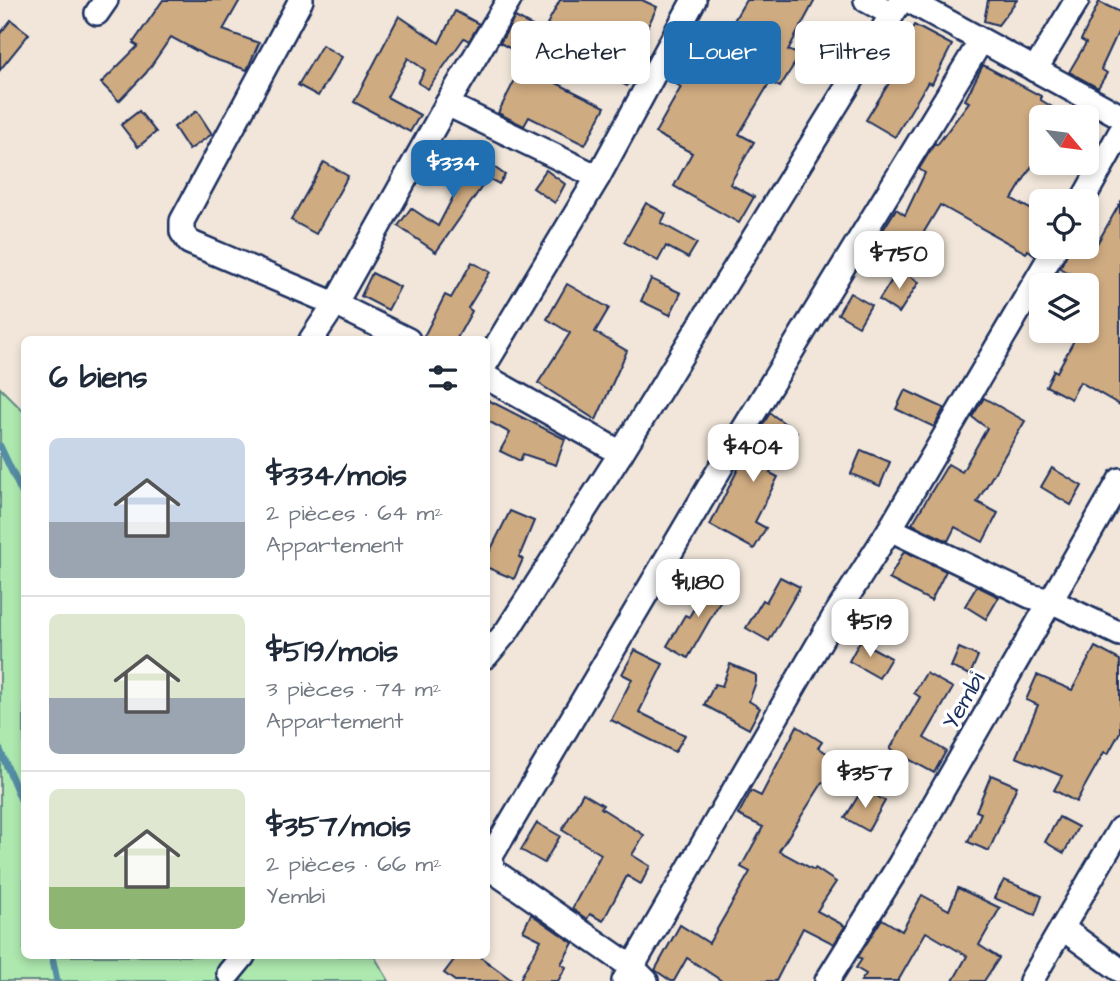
<!DOCTYPE html>
<html lang="fr">
<meta charset="utf-8">
<style>
:root{--surface:#fff;--page:#f2f2f3;--text:#1f2937;--muted:#747a83;--line:#e0e1e3;--accent:#1f6fb2}
body{margin:0;font-family:"Architects Daughter",sans-serif;background:var(--page);color:var(--text);height:100vh;display:flex;flex-direction:column;font-size:26px;white-space:nowrap}
*{box-sizing:border-box;margin:0}
p{font-size:23px;color:var(--muted)}
.icon{flex:none;width:38px;height:38px;fill:none;stroke:currentColor;stroke-width:2;stroke-linecap:round;stroke-linejoin:round}
.map{position:relative;flex:1;overflow:hidden}
.panel{position:absolute;left:21px;top:336px;width:469px;height:623px;display:flex;flex-direction:column;background:var(--surface);border-radius:10px;box-shadow:0 4px 10px #0003}
.panel>*{flex:none}
.hud{position:absolute;left:511px;top:21px;width:504px;height:63px;display:flex;gap:14px}
.needle{width:46px;rotate:119deg}
.fabs{position:absolute;left:1029px;top:105px;display:grid;gap:14px}
.fabs a{display:grid;place-items:center;width:70px;height:70px;border-radius:10px;background:var(--surface);box-shadow:0 4px 10px #0003;font-size:35px}
.price{position:absolute;translate:-50% -60px;padding:0 16px;border-radius:14px;background:#fff;color:#222;font-size:23px;line-height:46px;filter:drop-shadow(0 2px 4px #0008)}
.price::after{content:'';position:absolute;left:50%;top:42px;width:21px;height:16px;margin-left:-10px;background:inherit;clip-path:polygon(0 0,100% 0,50% 100%)}
.price.active{background:var(--accent);color:#fff}
ul{padding:0;list-style:none}
li{display:flex;align-items:center;gap:21px;height:175px;padding:0 28px}
li+li{border-top:2px solid var(--line)}
li span{display:grid;place-items:center;flex:none;width:196px;height:140px;border-radius:10px;color:#555}
li>.icon{margin-inline-start:auto}
span .icon{width:84px;height:84px;fill:#fffc;stroke-width:1}
li b{font-size:30px}
h2{display:flex;justify-content:space-between;align-items:center;height:84px;padding:0 28px;font-size:30px}
.pill{padding:0 24px;border-radius:10px;background:var(--surface);box-shadow:0 4px 10px #0003;font-size:24px;line-height:63px}
.pill.active{background:var(--accent);color:#fff}
.map>svg:first-child{display:block}
.green{fill:#ade8ae;stroke:#648c86;stroke-width:2}
.lines{fill:none;stroke-linecap:round;stroke-linejoin:round}
.stream{stroke:#548da5;stroke-width:7}
.building{fill:#cfab81;stroke:#1b2f5e;stroke-width:2}
.minor-casing{stroke:#1b2f5e;stroke-width:28}
.minor{stroke:#fff;stroke-width:23}
.labels{text-anchor:middle;dominant-baseline:central;stroke-width:7;stroke-linejoin:round;paint-order:stroke}
.street-label{font-size:24px;fill:#1b2f5e;stroke:#fff}
</style>
<div class="map">
<svg width="1120" height="981" viewBox="0 0 1120 981">
<rect width="100%" height="100%" fill="#f1e6d9"/>
<filter id="ink" filterUnits="userSpaceOnUse"><feTurbulence type="fractalNoise" baseFrequency=".0143" numOctaves="2"/><feDisplacementMap in="SourceGraphic" scale="14" xChannelSelector="R" yChannelSelector="G"/><feConvolveMatrix kernelMatrix="1 2 1 2 8 2 1 2 1" color-interpolation-filters="sRGB"/></filter>
<g filter="url(#ink)">
<polygon class="green" points="0,388 24,412 24,956 374,956 389,981 0,981"/>
<g class="lines">
<g class="stream">
<polyline points="0,446 24,497"/>
<polyline points="0,750 24,807"/>
<polyline points="52,956 57,981"/>
</g>
</g>
<g class="building">
<polygon points="163,0 240,0 223,30 259,43 247,70 208,57 171,37 146,73 119,101 101,83 138,46 133,43"/>
<polygon points="560,0 642,0 657,7 629,67 636,70 627,86 605,75 612,62 580,45 582,43 547,24"/>
<polygon points="746,0 815,0 788,50 800,55 780,87 770,82 739,134 754,142 730,184 754,197 739,223 674,186 692,153 655,133 681,87 667,79 686,49 709,63"/>
<polygon points="988,0 1017,0 998,25 984,21"/>
<polygon points="1099,2 1120,12 1120,28 1101,69 1107,73 1098,88 1069,72 1086,43 1081,40"/>
<polygon points="455,11 479,24 469,41 464,38 428,89 418,83 425,70 408,58 387,97 420,115 410,132 354,102 399,16 439,43"/>
<polygon points="515,17 540,30 526,57 500,43"/>
<polygon points="11,20 29,34 0,70 0,34"/>
<polygon points="914,25 952,45 932,84 928,82 895,137 866,120 899,67 894,64"/>
<polygon points="322,45 342,57 318,96 298,85"/>
<polygon points="983,65 1041,96 1041,100 1068,117 1041,117 1041,151 1012,199 1041,215 1041,244 1035,255 1028,250 1026,253 940,205 906,262 875,243 896,209 905,215 925,173 919,169 935,143 937,145 969,102 965,100"/>
<polygon points="522,66 605,107 585,145 529,117 524,126 498,113"/>
<polygon points="139,111 156,132 138,147 121,125"/>
<polygon points="197,111 212,134 189,150 174,127"/>
<polygon points="459,142 505,175 499,184 488,178 436,252 398,226 411,208 438,226 468,168 450,159"/>
<polygon points="324,162 348,176 316,234 291,220"/>
<polygon points="546,170 565,184 555,203 533,188"/>
<polygon points="646,203 666,214 661,223 697,243 688,258 666,246 658,261 624,242"/>
<polygon points="1120,203 1120,405 1080,382 1071,399 1046,386 1054,370 1057,372 1079,331 1087,331 1087,283 1060,268 1070,247 1089,247 1094,249"/>
<polygon points="472,262 490,272 468,308 472,311 456,340 422,340 445,295 451,298"/>
<polygon points="899,269 919,282 899,313 879,300"/>
<polygon points="372,273 400,287 388,310 361,296"/>
<polygon points="651,279 681,293 670,315 641,301"/>
<polygon points="567,284 609,308 595,332 627,351 596,420 538,383 570,333 547,319"/>
<polygon points="850,293 871,305 859,326 838,314"/>
<polygon points="905,390 944,408 934,427 896,409"/>
<polygon points="984,398 1025,421 977,502 998,513 983,542 955,527 948,541 912,524 948,464 962,472 987,428 972,417"/>
<polygon points="486,399 565,439 556,465 523,454 520,461 500,451 510,433 486,420"/>
<polygon points="770,413 797,432 770,473 778,477 755,522 766,528 754,549 710,525 748,449"/>
<polygon points="861,450 890,462 880,486 851,474"/>
<polygon points="1052,468 1082,486 1071,505 1041,487"/>
<polygon points="510,511 534,521 519,557 523,559 514,579 486,567 486,559"/>
<polygon points="904,551 946,571 931,601 889,579"/>
<polygon points="713,576 729,586 688,658 667,646 685,615 689,617"/>
<polygon points="780,577 800,587 769,641 746,628 763,600 766,602"/>
<polygon points="977,586 999,597 986,619 965,606"/>
<polygon points="860,641 891,658 879,678 849,661"/>
<polygon points="1095,647 1120,660 1120,732 1108,754 1104,752 1076,802 1054,790 1062,776 1016,757 1038,705 1026,700 1037,675 1072,690"/>
<polygon points="959,648 978,656 970,675 951,667"/>
<polygon points="635,650 663,664 639,712 685,735 675,752 611,720 632,679 622,674"/>
<polygon points="730,664 756,675 756,682 749,701 760,708 749,729 704,705 715,684 722,686"/>
<polygon points="926,673 953,688 924,738 946,751 934,773 890,749 920,697 914,693"/>
<polygon points="797,726 822,742 818,748 846,764 833,788 823,782 779,851 814,870 815,868 836,882 817,911 845,926 834,944 803,928 776,981 722,981 687,958 674,981 671,981 655,970 680,925 709,943 750,872 741,867 763,827 738,815 751,791 761,796"/>
<polygon points="991,775 1017,786 989,851 968,842 981,813 976,811"/>
<polygon points="863,788 885,801 868,831 845,818"/>
<polygon points="583,793 603,805 601,808 644,835 632,855 650,866 641,884 627,876 603,921 590,914 587,919 572,909 601,854 562,830"/>
<polygon points="1059,817 1078,827 1064,853 1045,842"/>
<polygon points="537,823 560,836 544,863 521,850"/>
<polygon points="1004,880 1042,896 1035,915 994,898"/>
<polygon points="958,888 1000,908 979,945 999,958 984,981 953,981 967,956 926,932 898,981 861,981 866,974 856,968 862,959 858,957 882,919 902,931 922,895 949,910"/>
<polygon points="531,914 573,943 561,964 566,967 558,981 519,981 541,940 523,931"/>
<polygon points="457,956 479,956 513,981 455,981 444,973"/>
</g>
<g class="lines">
<defs>
<g id="minor">
<polyline points="301,0 182,221 182,232 189,242 335,304 311,340"/>
<polyline points="866,0 892,14"/>
<polyline points="908,0 1120,116"/>
<polyline points="97,13 106,0"/>
<polyline points="1035,70 1077,0"/>
<polyline points="447,104 598,177"/>
<polyline points="1082,201 1120,133"/>
<polyline points="408,340 335,304 447,104 509,0"/>
<polyline points="486,363 598,177 694,0"/>
<polyline points="486,377 621,453"/>
<polyline points="890,529 1030,596 1051,601 1120,634"/>
<polyline points="486,656 507,631 621,453 901,0"/>
<polyline points="1062,928 1120,970"/>
<polyline points="229,973 243,956"/>
<polyline points="624,981 833,619 890,529 1056,247"/>
<polyline points="646,981 633,968 492,870 491,856 731,450 981,41"/>
<polyline points="827,981 900,864 1120,480"/>
<polyline points="1031,981 1120,829"/>
</g>
</defs>
<use href="#minor" class="minor-casing"/>
<use href="#minor" class="minor"/>
</g>
</g>
<g class="labels">
<g class="street-label">
<text transform="translate(964 701) rotate(-60)">Yembi</text>
</g>
</g>
</svg>
<div class="fabs">
<a><svg class="needle" viewBox="-14 -14 28 28"><path d="M0-13l5 13h-10z" fill="#e53935"/><path d="M0 13l5-13h-10z" fill="#747a83"/></svg></a>
<a><svg class="icon" aria-label="locate" viewBox="0 0 24 24"><circle cx="12" cy="12" r="6"/><path d="M12 2v4M12 18v4M2 12h4M18 12h4"/></svg></a>
<a><svg class="icon" aria-label="layers" viewBox="0 0 24 24"><path d="M12 4l9 5-9 5-9-5zM3 14l9 5 9-5"/></svg></a>
</div>
<b class="price active" style="left:453px;top:200px">$334</b>
<b class="price" style="left:899px;top:291px">$750</b>
<b class="price" style="left:753px;top:484px">$404</b>
<b class="price" style="left:698px;top:619px">$1,180</b>
<b class="price" style="left:870px;top:659px">$519</b>
<b class="price" style="left:865px;top:810px">$357</b>
<div class="hud">
<a class="pill">Acheter</a>
<a class="pill active">Louer</a>
<a class="pill">Filtres</a>
</div>
<section class="panel">
<h2>6 biens<svg class="icon" aria-label="filters" viewBox="0 0 24 24"><path d="M4 7h16M4 17h16"/><circle cx="9" cy="7" r="2"/><circle cx="15" cy="17" r="2"/></svg></h2>
<ul>
<li><span style="background:linear-gradient(#c9d6e8 60%,#9aa5b1 0)"><svg class="icon" aria-label="home" viewBox="0 0 24 24"><path d="M3 11l9-7 9 7M6 9v11h12V9"/></svg></span><div><b>$334/mois</b><p>2 pièces · 64 m²</p><p>Appartement</p></div></li>
<li><span style="background:linear-gradient(#dfe7d0 60%,#9aa5b1 0)"><svg class="icon" aria-label="home" viewBox="0 0 24 24"><path d="M3 11l9-7 9 7M6 9v11h12V9"/></svg></span><div><b>$519/mois</b><p>3 pièces · 74 m²</p><p>Appartement</p></div></li>
<li><span style="background:linear-gradient(#dfe7d0 70%,#8fb573 0)"><svg class="icon" aria-label="home" viewBox="0 0 24 24"><path d="M3 11l9-7 9 7M6 9v11h12V9"/></svg></span><div><b>$357/mois</b><p>2 pièces · 66 m²</p><p>Yembi</p></div></li>
</ul>
</section>
</div>
